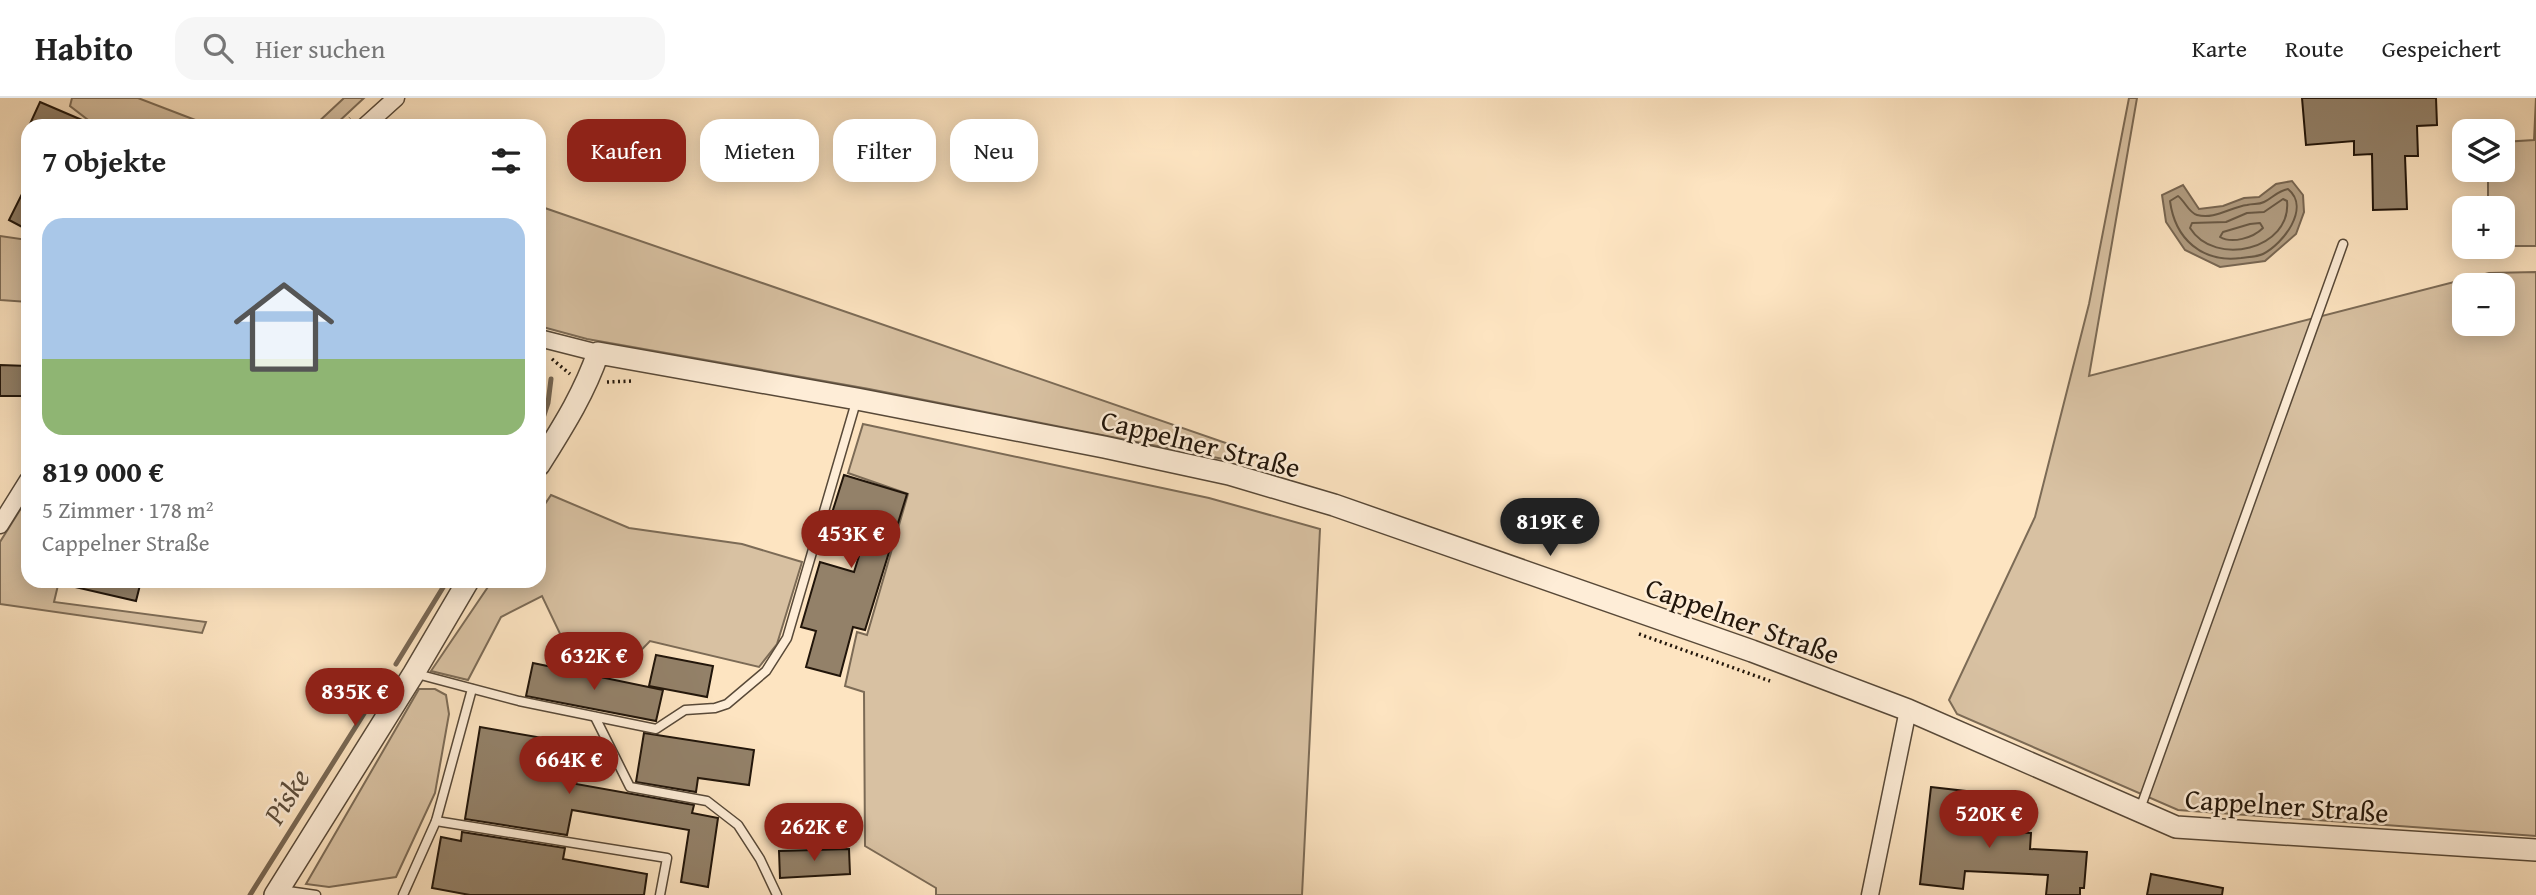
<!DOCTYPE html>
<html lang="de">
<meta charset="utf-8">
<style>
:root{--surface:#fff;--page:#f6f6f6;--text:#222;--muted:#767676;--line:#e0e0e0;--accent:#8f2418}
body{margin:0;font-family:"Gentium Book Plus",serif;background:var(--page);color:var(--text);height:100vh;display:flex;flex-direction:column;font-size:26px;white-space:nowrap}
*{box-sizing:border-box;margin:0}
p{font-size:23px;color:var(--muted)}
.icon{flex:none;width:38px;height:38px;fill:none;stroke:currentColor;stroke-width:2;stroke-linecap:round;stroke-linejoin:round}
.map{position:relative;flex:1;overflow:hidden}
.side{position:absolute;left:21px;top:21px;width:525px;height:469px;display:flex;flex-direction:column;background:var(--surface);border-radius:21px;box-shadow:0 4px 18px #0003}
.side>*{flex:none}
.hud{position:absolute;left:567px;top:21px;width:665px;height:63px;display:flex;gap:14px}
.buttons{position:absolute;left:2452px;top:21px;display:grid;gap:14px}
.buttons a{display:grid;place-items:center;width:63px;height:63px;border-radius:14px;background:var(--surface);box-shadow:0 4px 18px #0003;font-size:35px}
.price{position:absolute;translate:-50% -60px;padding:0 16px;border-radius:24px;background:var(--accent);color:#fff;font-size:23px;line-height:46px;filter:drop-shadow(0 2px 4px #0008)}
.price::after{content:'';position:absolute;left:50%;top:42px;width:21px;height:16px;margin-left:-10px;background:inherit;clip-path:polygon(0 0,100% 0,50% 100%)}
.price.selected{background:#222;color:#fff}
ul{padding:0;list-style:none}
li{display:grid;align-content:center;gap:14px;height:371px;padding:0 21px}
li+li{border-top:2px solid var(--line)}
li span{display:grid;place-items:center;height:217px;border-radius:21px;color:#555}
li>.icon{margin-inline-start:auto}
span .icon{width:126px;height:126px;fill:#fffc;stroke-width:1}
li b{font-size:30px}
h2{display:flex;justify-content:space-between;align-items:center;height:84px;padding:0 21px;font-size:30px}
.chip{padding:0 24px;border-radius:21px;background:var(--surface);box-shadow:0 4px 18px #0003;font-size:24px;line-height:63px}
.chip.selected{background:var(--accent);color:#fff}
header{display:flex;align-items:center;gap:42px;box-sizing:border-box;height:98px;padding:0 35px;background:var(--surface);border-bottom:2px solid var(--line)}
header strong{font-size:33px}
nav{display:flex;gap:38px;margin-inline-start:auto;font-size:24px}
.search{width:490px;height:63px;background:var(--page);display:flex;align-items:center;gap:18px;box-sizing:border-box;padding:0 24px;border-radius:21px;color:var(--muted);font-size:26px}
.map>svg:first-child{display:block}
.green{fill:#d8c1a2;stroke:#7c6b56;stroke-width:2;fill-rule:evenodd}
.water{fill:#b29e83;stroke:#786753;stroke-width:2}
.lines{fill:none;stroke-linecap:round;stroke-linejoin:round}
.shore{stroke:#6a5a46;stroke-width:2}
.stream{stroke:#786753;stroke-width:5}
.building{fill:#938169;stroke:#21150a;stroke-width:2}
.service-casing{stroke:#584938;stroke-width:11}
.minor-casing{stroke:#584938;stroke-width:19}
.tertiary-casing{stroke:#584938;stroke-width:24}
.path{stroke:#21150a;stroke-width:3.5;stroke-dasharray:2 3.5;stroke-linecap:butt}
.service{stroke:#feedd7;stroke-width:8}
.minor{stroke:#feedd7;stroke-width:16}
.tertiary{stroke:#feedd7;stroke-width:21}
.labels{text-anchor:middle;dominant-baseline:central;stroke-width:5;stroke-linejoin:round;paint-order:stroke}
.street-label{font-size:28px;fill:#21150a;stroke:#feedd7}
.water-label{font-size:30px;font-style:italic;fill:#5b4c3a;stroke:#feedd7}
</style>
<header>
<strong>Habito</strong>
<div class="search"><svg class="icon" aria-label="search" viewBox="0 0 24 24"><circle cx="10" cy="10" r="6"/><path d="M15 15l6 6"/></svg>Hier suchen</div>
<nav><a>Karte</a><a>Route</a><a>Gespeichert</a></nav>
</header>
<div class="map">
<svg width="2536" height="797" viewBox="0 0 2536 797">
<rect width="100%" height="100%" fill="#fde4c1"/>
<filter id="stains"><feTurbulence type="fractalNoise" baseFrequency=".00286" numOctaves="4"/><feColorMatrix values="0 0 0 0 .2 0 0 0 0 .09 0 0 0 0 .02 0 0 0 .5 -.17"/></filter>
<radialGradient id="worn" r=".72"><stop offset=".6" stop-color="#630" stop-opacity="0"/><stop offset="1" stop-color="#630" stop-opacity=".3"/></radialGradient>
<g class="green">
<polygon points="72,0 138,0 211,28 96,28 70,8"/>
<polygon points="344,0 364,0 334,28 314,28"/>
<path d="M2129,0h8l-48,278 400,-103 47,-1v564l-358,-26 -221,-96 -8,-14 86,-183 54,-213zM2464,187h38v39h-38z"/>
<polygon points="2536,0 2536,148 2509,148 2503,141 2502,110 2488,110 2488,72 2502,72 2503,44 2534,42"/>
<polygon points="539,108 1226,345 1233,363 869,291 587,241 539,228"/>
<polygon points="0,138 28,142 28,204 0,202"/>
<polygon points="863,326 1209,400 1320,431 1302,797 936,797 936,790 865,748 864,594 845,588 857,534 867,537 908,396 848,375"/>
<polygon points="551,397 629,430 742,446 802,464 777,546 759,569 650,543 619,575 574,565 542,498 501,519 468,582 431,573 492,483 539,483 539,415"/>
<polygon points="28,399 28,483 59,483 54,504 206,524 202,535 0,506 0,444"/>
<polygon points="419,591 435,591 446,597 449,616 435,695 396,779 329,789 306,786"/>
</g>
<polygon class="water" points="2292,83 2303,97 2304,114 2296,136 2265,163 2220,169 2185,152 2166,124 2162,97 2183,87 2199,111 2223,108 2244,100 2259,99 2276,86"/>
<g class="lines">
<g class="shore">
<path d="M2288,91c23,19 -5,55 -25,65 -6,3 -16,3 -22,4 -39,5 -66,-19 -71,-57l8,-5c6,4 11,17 19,19 17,5 34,-8 50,-10 6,-2 11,0 17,-3 9,-4 13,-11 24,-13z"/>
<path d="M2283,101l4,2c5,48 -72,67 -97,27l2,-5 34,-1 21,-9 17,-1z"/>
<path d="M2260,125l3,5c-10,10 -31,16 -43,9l3,-5 27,-8z"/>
</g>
<g class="stream">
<polyline points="539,332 548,305 551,281"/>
<polyline points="396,566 447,483"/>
<polyline points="250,797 382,587"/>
</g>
</g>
<g class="building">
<polygon points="2302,0 2436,0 2437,27 2417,28 2418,58 2405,58 2407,111 2373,112 2372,56 2354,57 2354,43 2306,47"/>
<polygon points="40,4 96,28 29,28"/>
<polygon points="28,84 28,132 9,122"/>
<polygon points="0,267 28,268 28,298 0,298"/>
<polygon points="844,377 907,396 865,532 853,529 840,578 806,569 816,533 801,529 820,464 854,474 863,445 826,434"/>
<polygon points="76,483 141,483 136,503 75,489"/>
<polygon points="656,557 713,568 707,599 649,588"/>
<polygon points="533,565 663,592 656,623 526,598"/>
<polygon points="480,629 583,647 576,686 694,707 692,715 718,720 708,789 681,784 689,732 572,712 567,737 465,721"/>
<polygon points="644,635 754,652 749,687 698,680 696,694 636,684"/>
<polygon points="1931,689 1974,694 1969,732 2031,735 2030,751 2087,754 2084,790 2080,790 2080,797 2046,797 2048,777 1965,773 1963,791 1920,786"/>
<polygon points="462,734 565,750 563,761 647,776 644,797 470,797 432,790 441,739 461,743"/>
<polygon points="849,751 850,776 780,780 779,753"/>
<polygon points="2151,776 2223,790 2222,797 2147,797"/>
</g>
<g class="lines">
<defs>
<g id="service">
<polyline points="417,576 519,603 656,631 685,612 715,610 727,606 766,573 787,540 856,304"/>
<polyline points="595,619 630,689 707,703 738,727 760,761 777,797"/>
<polyline points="2140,711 2343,146"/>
<polyline points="436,723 667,760 660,797"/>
<polyline points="281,792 316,797"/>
<polyline points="403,797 436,723 472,591"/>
</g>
<g id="minor">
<polyline points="365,28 396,0"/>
<polyline points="539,240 598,255"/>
<polyline points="0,427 28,382"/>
<polyline points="1870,797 1908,612"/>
</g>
<g id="tertiary">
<path d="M539,367c23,-37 45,-71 59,-112l259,46 247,48 125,27 105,31 418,146 156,59 268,117 360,23"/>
<polyline points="275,797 414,575 468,483"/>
</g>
</defs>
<use href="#service" class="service-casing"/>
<use href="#minor" class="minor-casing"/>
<use href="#tertiary" class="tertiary-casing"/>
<g class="path">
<polyline points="342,28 350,20"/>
<polyline points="552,261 570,276"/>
<polyline points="607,284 634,283"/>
<polyline points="1639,536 1770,583"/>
</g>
<use href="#service" class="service"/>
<use href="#minor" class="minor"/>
<use href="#tertiary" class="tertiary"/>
</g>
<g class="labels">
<g class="street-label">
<text transform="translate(1201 345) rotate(14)">Cappelner Straße</text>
<text transform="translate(1743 522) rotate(20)">Cappelner Straße</text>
<text transform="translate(2287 707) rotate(4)">Cappelner Straße</text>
</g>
<g class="water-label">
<text transform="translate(286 698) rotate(-58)">Piske</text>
</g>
</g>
<rect width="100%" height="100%" filter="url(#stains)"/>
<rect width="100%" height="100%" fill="url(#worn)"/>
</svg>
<div class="buttons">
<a><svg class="icon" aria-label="layers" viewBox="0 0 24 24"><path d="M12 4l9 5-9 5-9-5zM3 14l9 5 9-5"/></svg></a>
<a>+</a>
<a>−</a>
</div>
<b class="price selected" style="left:1550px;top:460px">819K €</b>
<b class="price" style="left:851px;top:472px">453K €</b>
<b class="price" style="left:594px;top:594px">632K €</b>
<b class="price" style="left:355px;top:630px">835K €</b>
<b class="price" style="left:569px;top:698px">664K €</b>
<b class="price" style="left:1989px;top:752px">520K €</b>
<b class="price" style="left:814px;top:765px">262K €</b>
<div class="hud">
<a class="chip selected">Kaufen</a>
<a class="chip">Mieten</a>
<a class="chip">Filter</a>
<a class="chip">Neu</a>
</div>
<section class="side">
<h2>7 Objekte<svg class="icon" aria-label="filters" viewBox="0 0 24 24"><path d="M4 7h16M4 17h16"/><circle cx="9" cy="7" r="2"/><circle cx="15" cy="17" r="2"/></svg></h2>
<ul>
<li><span style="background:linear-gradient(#a9c7e8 65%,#8fb573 0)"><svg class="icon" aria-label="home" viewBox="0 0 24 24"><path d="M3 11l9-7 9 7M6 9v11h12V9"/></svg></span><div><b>819 000 €</b><p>5 Zimmer · 178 m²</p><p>Cappelner Straße</p></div></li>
</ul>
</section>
</div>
